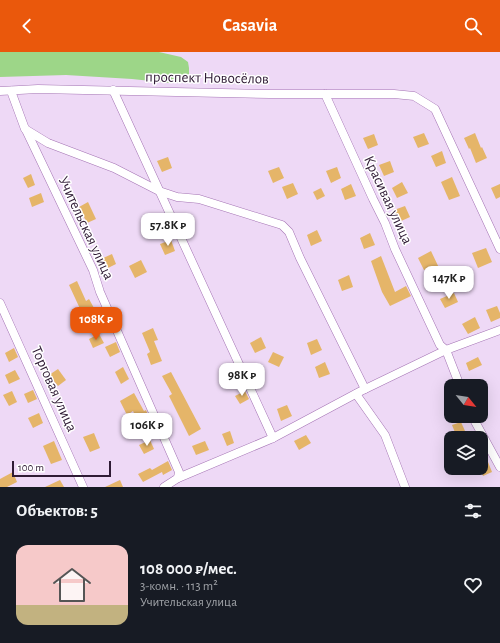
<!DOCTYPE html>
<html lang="ru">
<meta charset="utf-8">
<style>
:root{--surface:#171b24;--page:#242831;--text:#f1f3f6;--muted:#9ea1a6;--line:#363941;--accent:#ea580c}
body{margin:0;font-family:"Alegreya Sans",sans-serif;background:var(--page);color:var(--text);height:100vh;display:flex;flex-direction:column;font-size:15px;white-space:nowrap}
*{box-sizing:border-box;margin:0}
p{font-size:13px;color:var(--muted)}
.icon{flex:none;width:22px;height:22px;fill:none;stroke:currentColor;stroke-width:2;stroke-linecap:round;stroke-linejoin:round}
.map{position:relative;height:435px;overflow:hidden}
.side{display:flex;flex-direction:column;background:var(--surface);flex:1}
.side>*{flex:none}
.needle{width:26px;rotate:120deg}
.buttons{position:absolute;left:444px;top:327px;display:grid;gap:8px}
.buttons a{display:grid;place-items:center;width:44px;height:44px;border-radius:8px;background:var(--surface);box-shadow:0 4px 16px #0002;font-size:20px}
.scale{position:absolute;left:12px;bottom:10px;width:99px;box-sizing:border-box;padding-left:4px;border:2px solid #2f1b35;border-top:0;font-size:11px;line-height:14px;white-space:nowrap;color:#2f1b35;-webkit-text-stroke:3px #fff;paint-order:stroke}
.price{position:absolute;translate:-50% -34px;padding:0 9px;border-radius:8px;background:#fff;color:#222;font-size:13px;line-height:26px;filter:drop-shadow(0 1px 2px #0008)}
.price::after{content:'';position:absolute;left:50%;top:24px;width:12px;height:9px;margin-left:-6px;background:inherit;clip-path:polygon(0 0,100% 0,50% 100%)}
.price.selected{background:var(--accent);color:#fff}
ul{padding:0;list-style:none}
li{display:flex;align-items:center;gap:12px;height:100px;padding:0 16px}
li+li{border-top:1px solid var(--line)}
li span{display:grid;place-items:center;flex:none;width:112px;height:80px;border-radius:12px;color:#555}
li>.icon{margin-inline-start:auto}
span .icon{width:48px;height:48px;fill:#fffc;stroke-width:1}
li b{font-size:17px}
h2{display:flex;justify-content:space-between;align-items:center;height:48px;padding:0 16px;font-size:17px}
header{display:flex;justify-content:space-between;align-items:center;height:52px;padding:0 16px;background:var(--accent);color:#fff;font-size:18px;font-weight:600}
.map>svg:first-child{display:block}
.green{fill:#9dd688}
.building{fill:#e5b569}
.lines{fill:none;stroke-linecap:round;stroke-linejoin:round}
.minor-casing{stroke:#a473b4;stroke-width:9}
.minor{stroke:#fff;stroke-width:8}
.labels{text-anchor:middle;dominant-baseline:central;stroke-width:3;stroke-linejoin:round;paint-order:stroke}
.street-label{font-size:15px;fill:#2f1b35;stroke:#fff}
</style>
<header><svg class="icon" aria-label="back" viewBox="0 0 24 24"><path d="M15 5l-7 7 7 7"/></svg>Casavia<svg class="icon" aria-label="search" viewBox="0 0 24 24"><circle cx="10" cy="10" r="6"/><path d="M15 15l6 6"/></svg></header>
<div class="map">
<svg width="500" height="435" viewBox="0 0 500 435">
<rect width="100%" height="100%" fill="#eed9f6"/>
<polygon class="green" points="0,0 159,0 181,5 188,10 189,16 189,22 180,30 170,31 132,27 66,23 0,25"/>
<g class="building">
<polygon points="424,81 429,92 418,96 413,85"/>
<polygon points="475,81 481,96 482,95 487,106 476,111 470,96 469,97 464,86"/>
<polygon points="374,82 378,93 368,97 363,86"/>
<polygon points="442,99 446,111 436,115 431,104"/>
<polygon points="168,105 172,116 162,120 157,109"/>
<polygon points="390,109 394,120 384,124 379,113"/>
<polygon points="279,115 284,126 273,131 268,119"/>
<polygon points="337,115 341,126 331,131 326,119"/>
<polygon points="31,122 35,133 28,136 23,126"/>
<polygon points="452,125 460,144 449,148 441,130"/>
<polygon points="402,130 408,141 397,146 392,136"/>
<polygon points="293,131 298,142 287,147 282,135"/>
<polygon points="351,132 356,144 345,148 341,137"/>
<polygon points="500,132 500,145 496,147 491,136"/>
<polygon points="321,136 325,144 317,148 313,140"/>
<polygon points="41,141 44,150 32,155 29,146"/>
<polygon points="88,150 96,167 87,171 79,155"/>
<polygon points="405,154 410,165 399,170 394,158"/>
<polygon points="317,178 322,189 311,194 307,183"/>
<polygon points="370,181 375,193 364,197 360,186"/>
<polygon points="171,188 175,199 165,203 160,192"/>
<polygon points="486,196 492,210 478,216 472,201"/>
<polygon points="431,199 440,218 442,217 446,227 433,232 426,217 424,218 418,206"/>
<polygon points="112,202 116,212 106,217 101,207"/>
<polygon points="381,204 395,240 406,234 411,244 390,254 382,240 371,209"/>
<polygon points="141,208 147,220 135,226 129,214"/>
<polygon points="349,223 353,235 342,239 338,228"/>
<polygon points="77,229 86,249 89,247 94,256 82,261 69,233"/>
<polygon points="454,241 458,250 445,256 440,247"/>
<polygon points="497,254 500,261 500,266 491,270 486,258"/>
<polygon points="475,265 480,276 468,282 462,272"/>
<polygon points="153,276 158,288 154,289 162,309 151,313 147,302 150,300 142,281"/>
<polygon points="99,282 104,291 93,296 89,287"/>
<polygon points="261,285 266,296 255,301 250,291"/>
<polygon points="317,287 322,298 311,303 307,291"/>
<polygon points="116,290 120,300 110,305 105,295"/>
<polygon points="14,296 18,305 9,310 5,301"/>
<polygon points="273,300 284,305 279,315 268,310"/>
<polygon points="478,305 482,313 469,319 466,311"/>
<polygon points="325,310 330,322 319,326 315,315"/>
<polygon points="123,315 129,327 121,332 115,320"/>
<polygon points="58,317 66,328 58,334 49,323"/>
<polygon points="15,318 20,327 9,332 5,323"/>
<polygon points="171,320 201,377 189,384 169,344 172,342 162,324"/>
<polygon points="481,332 488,348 481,351"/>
<polygon points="33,338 37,347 28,351 24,342"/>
<polygon points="12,339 17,350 9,354 3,343"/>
<polygon points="245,339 249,347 240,352 235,344"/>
<polygon points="134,341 144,359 146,358 152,373 142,378 133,359 127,363 120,349"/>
<polygon points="287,353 292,364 281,369 277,357"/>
<polygon points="39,361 43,371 33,376 28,366"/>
<polygon points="461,370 465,379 456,383 452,373"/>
<polygon points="230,379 234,391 227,394 222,382"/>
<polygon points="94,381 100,396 90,400 83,385"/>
<polygon points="306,383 311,391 299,398 294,389"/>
<polygon points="150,388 154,397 144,402 139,393"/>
<polygon points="54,389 62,408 51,412 43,394"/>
<polygon points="205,389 209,398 196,403 192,394"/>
<polygon points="168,409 172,418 163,423 162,420 143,430 138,422 150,416 152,418"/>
<polygon points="488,410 492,420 483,424 480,416 481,416 481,413"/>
<polygon points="13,420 17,430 7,435 0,435 0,427"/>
<polygon points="60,428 64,435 45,435"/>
<polygon points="120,428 123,435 105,435"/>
</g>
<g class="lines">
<defs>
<g id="minor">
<polyline points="113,38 273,386"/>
<polyline points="0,39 38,37 270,42 394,42 414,44 435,57 500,197"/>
<polyline points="11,39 25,77 48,91 114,116 159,139 177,145 199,147 282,173 289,180 300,206 365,337"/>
<polyline points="325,42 373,147 385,171 395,197 440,293 446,298 500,278"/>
<polyline points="26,78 93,218 100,240 179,420 178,426 164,435"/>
<polyline points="0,251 83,435"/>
<polyline points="356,342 385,383 405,435"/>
<polyline points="472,364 500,415"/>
<polyline points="178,426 273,386 361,339 446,298 460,334"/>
</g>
</defs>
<use href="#minor" class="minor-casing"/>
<use href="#minor" class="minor"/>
</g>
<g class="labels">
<g class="street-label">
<text transform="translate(207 26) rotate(1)">проспект Новосёлов</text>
<text transform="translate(388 148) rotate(65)">Красивая улица</text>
<text transform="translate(86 176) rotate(65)">Учительская улица</text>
<text transform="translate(54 337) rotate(66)">Торговая улица</text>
</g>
</g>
</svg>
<div class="buttons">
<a><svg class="needle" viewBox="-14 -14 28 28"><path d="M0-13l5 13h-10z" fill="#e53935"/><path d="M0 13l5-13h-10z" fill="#9ea1a6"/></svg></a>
<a><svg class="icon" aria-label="layers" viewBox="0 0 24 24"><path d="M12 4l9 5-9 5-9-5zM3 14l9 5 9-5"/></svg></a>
</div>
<div class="scale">100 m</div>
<b class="price" style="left:168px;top:195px">57.8K ₽</b>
<b class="price" style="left:449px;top:248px">147K ₽</b>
<b class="price selected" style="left:96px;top:289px">108K ₽</b>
<b class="price" style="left:242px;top:345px">98K ₽</b>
<b class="price" style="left:147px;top:395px">106K ₽</b>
</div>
<section class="side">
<h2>Объектов: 5<svg class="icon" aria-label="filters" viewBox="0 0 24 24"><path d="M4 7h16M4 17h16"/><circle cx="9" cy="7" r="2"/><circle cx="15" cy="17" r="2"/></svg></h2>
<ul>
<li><span style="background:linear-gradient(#f6c9c9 75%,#c2b280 0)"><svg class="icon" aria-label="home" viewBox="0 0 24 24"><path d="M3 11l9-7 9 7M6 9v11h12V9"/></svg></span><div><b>108 000 ₽/мес.</b><p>3-комн. · 113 m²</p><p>Учительская улица</p></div><svg class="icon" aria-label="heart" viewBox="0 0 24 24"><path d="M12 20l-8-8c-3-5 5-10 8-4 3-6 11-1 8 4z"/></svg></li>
</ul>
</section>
